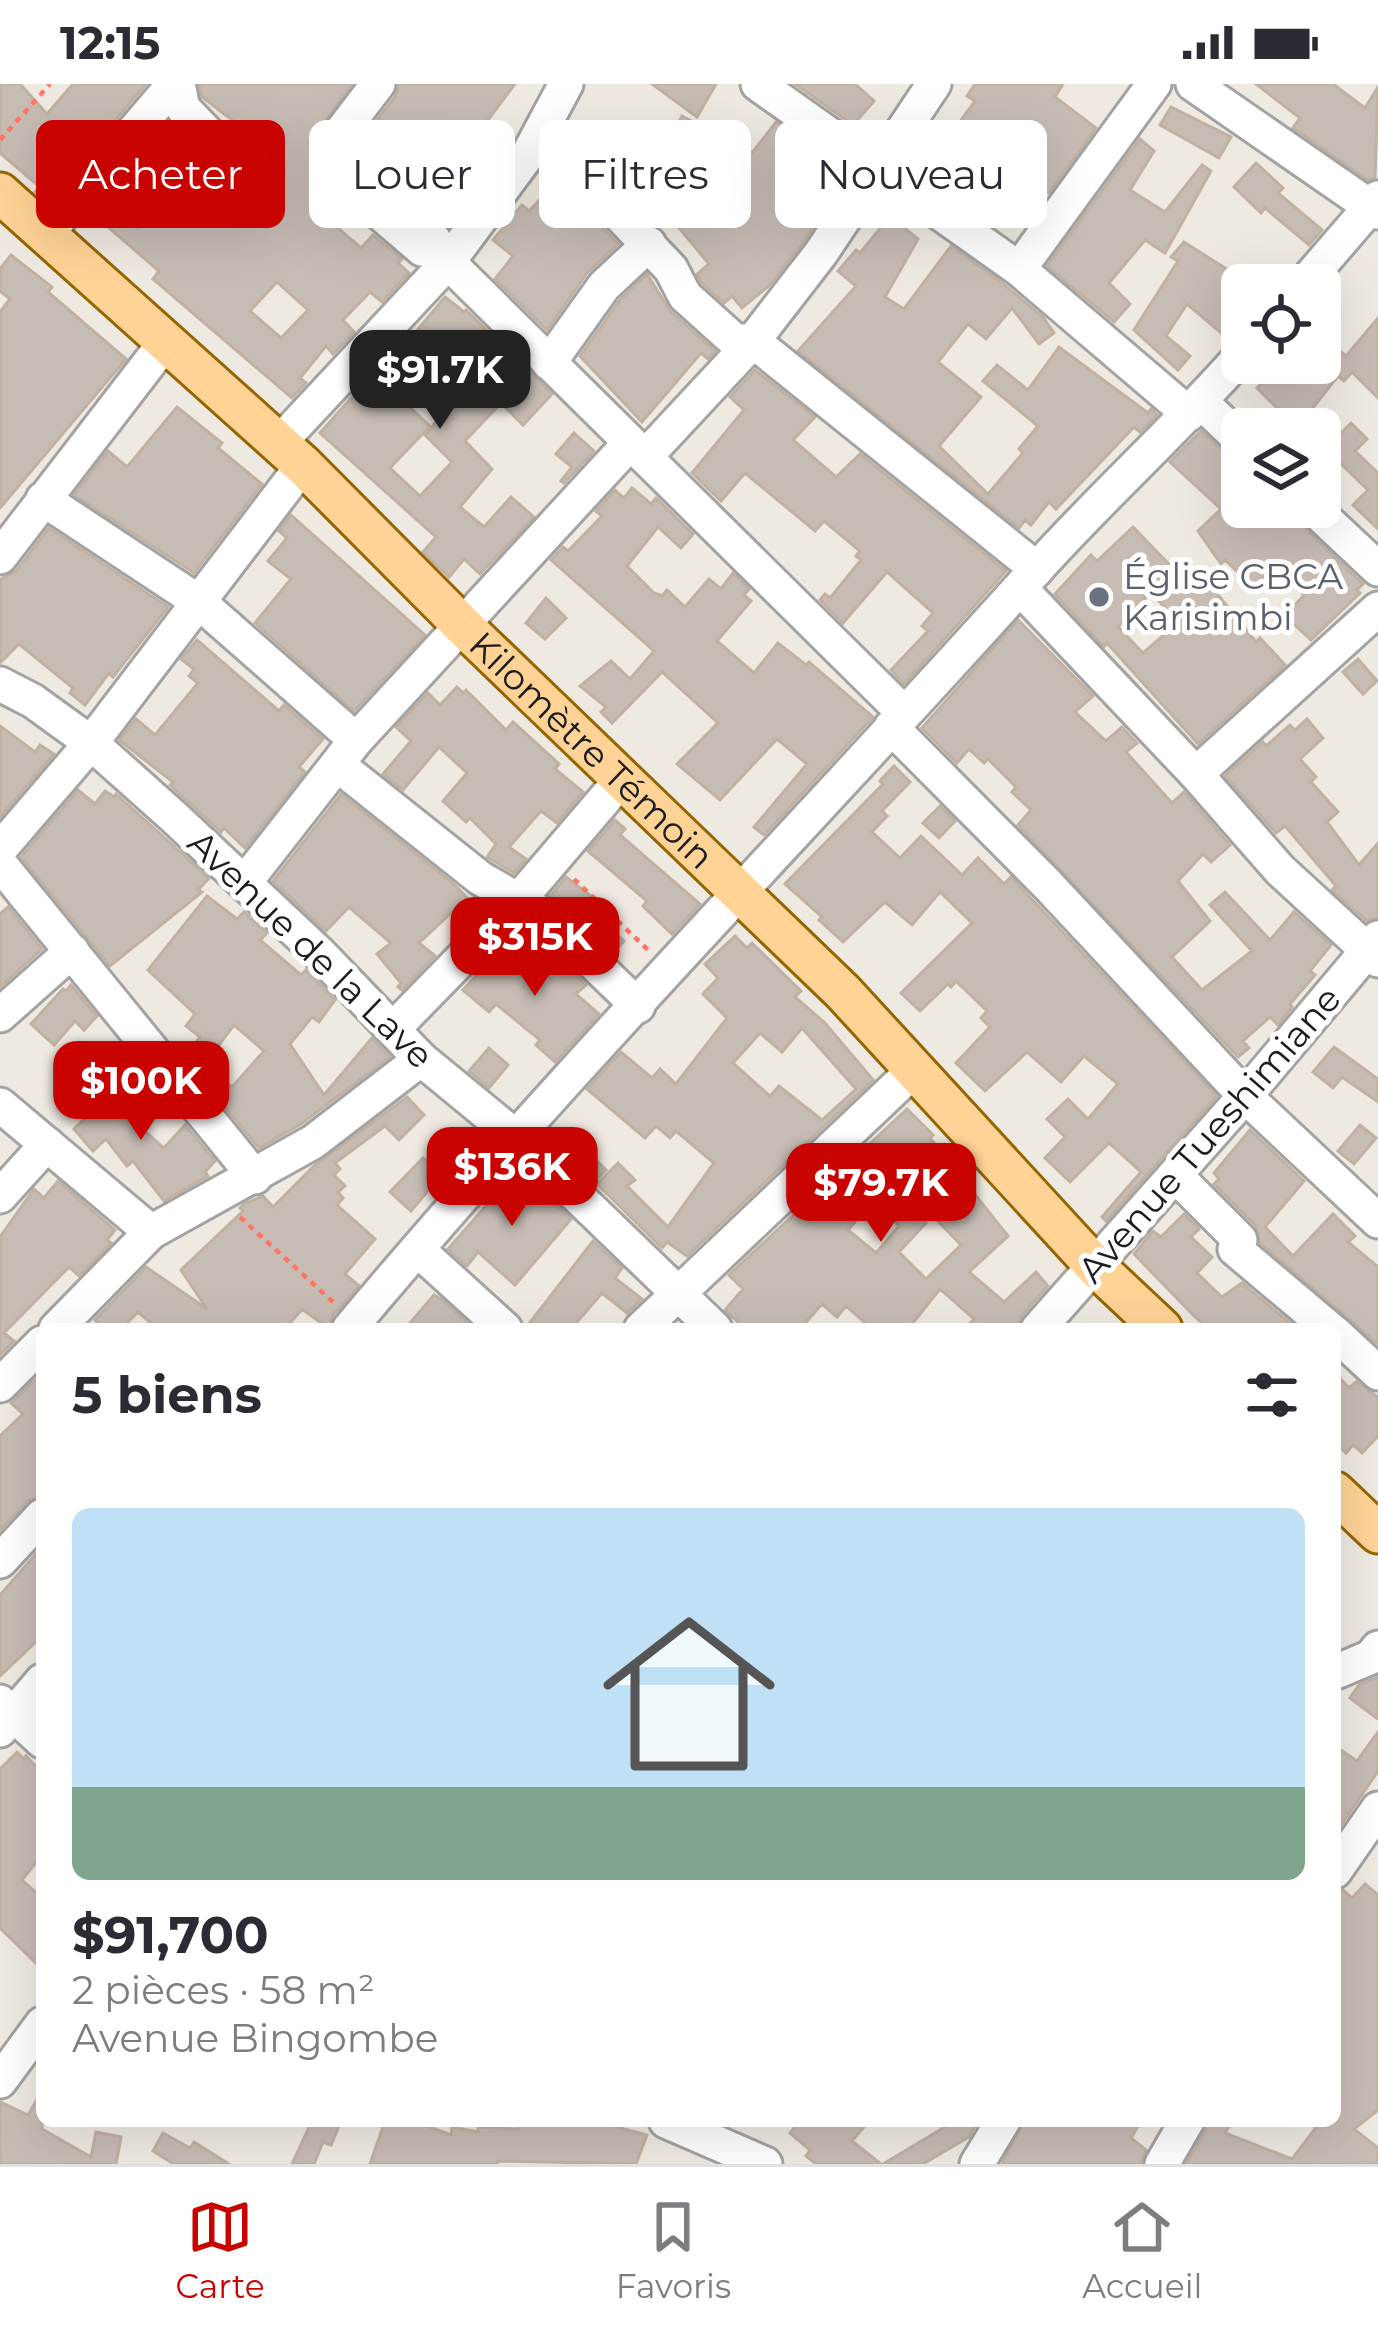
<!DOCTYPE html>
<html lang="fr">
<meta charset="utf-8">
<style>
:root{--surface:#fff;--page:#f7f7f7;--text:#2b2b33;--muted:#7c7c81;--line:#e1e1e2;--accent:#c90300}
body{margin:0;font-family:Montserrat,sans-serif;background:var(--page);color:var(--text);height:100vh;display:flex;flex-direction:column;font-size:45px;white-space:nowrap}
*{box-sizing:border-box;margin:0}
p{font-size:39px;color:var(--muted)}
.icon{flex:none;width:66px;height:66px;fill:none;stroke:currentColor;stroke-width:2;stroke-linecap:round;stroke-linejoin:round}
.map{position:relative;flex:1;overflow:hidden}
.side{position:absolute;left:36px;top:1239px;width:1305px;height:804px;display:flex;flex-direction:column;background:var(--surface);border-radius:18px;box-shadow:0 12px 48px #0002}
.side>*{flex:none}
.top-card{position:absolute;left:36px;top:36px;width:1308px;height:108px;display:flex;gap:24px}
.buttons{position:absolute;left:1221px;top:180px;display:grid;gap:24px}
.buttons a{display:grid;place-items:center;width:120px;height:120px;border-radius:18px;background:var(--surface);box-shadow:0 12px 48px #0002;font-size:60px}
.price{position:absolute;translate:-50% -102px;padding:0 27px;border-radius:24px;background:var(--accent);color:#fff;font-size:39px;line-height:78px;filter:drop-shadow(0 3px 6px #0008)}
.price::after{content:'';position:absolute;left:50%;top:72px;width:36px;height:27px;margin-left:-18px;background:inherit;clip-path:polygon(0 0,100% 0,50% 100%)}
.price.current{background:#222;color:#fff}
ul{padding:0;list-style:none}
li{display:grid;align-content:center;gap:24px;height:636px;padding:0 36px}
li+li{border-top:3px solid var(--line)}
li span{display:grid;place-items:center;height:372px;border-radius:18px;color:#555}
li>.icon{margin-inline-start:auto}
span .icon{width:216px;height:216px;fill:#fffc;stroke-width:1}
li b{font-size:51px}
h2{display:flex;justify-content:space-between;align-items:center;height:144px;padding:0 36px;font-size:51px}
.tag{padding:0 42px;border-radius:18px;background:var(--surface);box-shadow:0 12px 48px #0002;font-size:42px;line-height:108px}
.tag.current{background:var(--accent);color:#fff}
.status{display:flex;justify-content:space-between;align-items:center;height:84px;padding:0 60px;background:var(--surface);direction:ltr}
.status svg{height:33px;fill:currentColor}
.tab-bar{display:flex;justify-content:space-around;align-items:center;height:168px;border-top:3px solid var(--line);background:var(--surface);font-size:33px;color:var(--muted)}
.tab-bar a{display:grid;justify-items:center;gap:6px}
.tab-bar .current{color:var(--accent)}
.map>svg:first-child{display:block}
.building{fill:#c6bcb4;stroke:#c1b1a3;stroke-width:3;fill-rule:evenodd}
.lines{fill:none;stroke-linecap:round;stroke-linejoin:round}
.minor-casing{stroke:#a3a3a3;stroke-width:39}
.major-casing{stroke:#956600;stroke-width:45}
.path{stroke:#ff7462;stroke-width:4.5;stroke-dasharray:6 6;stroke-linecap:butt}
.minor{stroke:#fff;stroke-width:33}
.major{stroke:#ffd396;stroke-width:39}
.worship-dot{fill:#6b7280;stroke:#fff;stroke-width:4.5}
.labels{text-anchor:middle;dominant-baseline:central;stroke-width:10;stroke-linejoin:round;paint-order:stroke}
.worship-label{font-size:36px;fill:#5b616d;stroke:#fff;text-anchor:start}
.street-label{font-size:36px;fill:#1c1c1c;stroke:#fff}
</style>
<div class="status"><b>12:15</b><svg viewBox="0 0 49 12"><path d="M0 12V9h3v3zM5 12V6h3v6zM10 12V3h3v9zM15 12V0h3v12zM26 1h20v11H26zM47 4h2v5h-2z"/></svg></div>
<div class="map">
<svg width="1378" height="2080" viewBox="0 0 1378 2080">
<rect width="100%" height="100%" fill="#efeae1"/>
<g class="building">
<polygon points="0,0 20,0 47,30 73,0 146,0 46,118 35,108 40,103 0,69"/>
<path d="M199,0h153l-43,59 4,19 35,35 -24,19 37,32 12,-13 29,24 -4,4 11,10 -27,29 -12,-10 -27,28 11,12 -21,22 -7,-8 -26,32 6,5 -14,15 -139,-119 6,-8 -59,-51 12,-14 26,23 32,-33 -18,-15 4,-5 -4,-4 18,-20 26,23 28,-26 5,-9 -2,-14 5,-6 -30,-23zM277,198l31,28 -27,28 -31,-27z"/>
<polygon points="399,0 515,0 487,37 510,60 455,133 447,127 438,136 423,138 404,122 407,108 401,96 376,72 356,63 395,13"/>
<polygon points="652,0 716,0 697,33"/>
<polygon points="795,0 855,0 874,17 853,41"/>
<polygon points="975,0 1063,0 1055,13 1096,44 1049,109 1025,91 990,139 974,127 1007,82 973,58 948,102 922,88 925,82 910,74 933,39 952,49 975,17 967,12"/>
<polygon points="1256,0 1333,0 1365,24 1378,3 1375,94 1368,96 1293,44 1300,34"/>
<polygon points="1171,23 1231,53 1219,74 1160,41"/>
<polygon points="682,32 724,54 728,49 752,69 776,38 839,83 831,95 841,102 804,157 770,201 742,224 732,212 724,219 702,199 697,190 709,180 679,144 711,115 693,102 702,88 664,67"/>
<polygon points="168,39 178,49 159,67 151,60"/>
<polygon points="1140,55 1154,67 1130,106 1165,128 1202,81 1211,87 1165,169 1145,156 1109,199 1130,220 1114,238 1047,182"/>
<polygon points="1256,79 1283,104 1278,109 1322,146 1309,161 1265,124 1261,129 1234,103"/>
<polygon points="567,92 588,110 585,114 591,120 596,137 618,160 587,189 547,246 495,195 513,172 493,156 522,121 529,127 547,108 550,111"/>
<polygon points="890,132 918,155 885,213 904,225 951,162 1001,198 1043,233 1054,249 1039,260 1012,224 986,255 968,240 938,278 981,313 939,362 988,410 1023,369 1019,365 1038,342 983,297 997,281 1028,306 1059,263 1148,329 1151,325 1157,331 1140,348 1134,343 1056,425 1049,418 1031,441 1025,436 1019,444 798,267 856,202 838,187 856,166 860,169"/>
<polygon points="1184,158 1242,195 1242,231 1225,252 1187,220 1166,252 1190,272 1178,286 1134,246 1178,177 1171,173"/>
<polygon points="11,171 52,203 48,208 126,275 0,424 0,228 10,215 0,207 0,185"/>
<polygon points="647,190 670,227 715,267 708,275 701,269 642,338 580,272 620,216"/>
<path d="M445,213l19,15 2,-2 86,84 -29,31 -22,-22 -36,38 27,28 -32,38 24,20 27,-30 23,20 -54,57 -16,-15 -15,18 -26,-25 13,-15 -116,-104 57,-64 4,4 12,-14zM429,288l29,24 -33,39 27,27 -32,34 -30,-28 40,-42 -26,-24z"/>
<polygon points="1378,234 1378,314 1352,288 1344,297 1338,292 1297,344 1257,304 1281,279 1320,279 1320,251 1346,272"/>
<polygon points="755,286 815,333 793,356 836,393 860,370 1006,487 904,600 891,586 928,547 922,542 933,529 887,488 843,539 820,516 825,510 830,514 861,476 856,472 860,467 824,437 815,447 745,389 721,417 692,389 744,326 730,313"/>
<polygon points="177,323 222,359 218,364 262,400 194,489 74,411 108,367 127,383"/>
<polygon points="1320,332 1339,351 1351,339 1367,355 1355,367 1378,389 1378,445 1353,421 1368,406 1337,376 1320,396"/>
<polygon points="1201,347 1228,372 1242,377 1242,423 1292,423 1298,438 1363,500 1357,506 1360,509 1311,556 1285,532 1304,511 1279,483 1253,502 1225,476 1221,480 1198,447 1221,425 1170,378"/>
<polygon points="574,349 594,367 564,399 561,397 572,383 556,370"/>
<polygon points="632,404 651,420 656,414 693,450 681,464 658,443 627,482 654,509 662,512 667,506 685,523 709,495 721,505 733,489 749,505 744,511 751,517 717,557 754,589 778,559 806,581 809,578 873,633 764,751 754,743 807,680 777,655 720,716 677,680 718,639 662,588 612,639 601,628 606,623 580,602 611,577 630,595 654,567 551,476 563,463 568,467 602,432 596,427 615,406 624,414"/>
<polygon points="291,431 425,551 354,627 255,539 291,495 268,477 287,454 279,447"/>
<path d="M1133,443l61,63 12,-10 50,62 4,-4 25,27 -87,79 -91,-101 -3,4 -49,-53 36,-39 6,6zM1151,508l27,31 -35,30 -25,-26z"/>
<polygon points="49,444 168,523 113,593 109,589 85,621 70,609 73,604 19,560 0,579 0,496 17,486"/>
<polygon points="546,514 566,534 545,555 526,539"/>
<polygon points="1018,536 1093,612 1075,628 1106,657 1122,643 1137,659 1126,668 1172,719 1184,708 1230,761 1211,778 1203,770 1178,797 1210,837 1172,873 1202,906 1252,867 1210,821 1225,808 1270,856 1294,828 1331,861 1310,887 1315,891 1290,920 1292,923 1278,941 1270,933 1243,957 1249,964 1238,973 1018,741 1031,726 1012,708 1016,703 988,675 984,679 969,665 957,679 922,644"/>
<polygon points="197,556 279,627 284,621 323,655 299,683 305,688 245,764 224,744 221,748 170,701 173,698 119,656 136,635 155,651 198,599 189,592 194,585 181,575"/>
<polygon points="1358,575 1377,597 1363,610 1343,588"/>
<polygon points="457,603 463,609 466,606 506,646 513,638 559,680 555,685 583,708 557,739 541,727 509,763 526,775 514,789 487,773 496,760 470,734 466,738 443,717 467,689 439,663 403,706 383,690 411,657 396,643 428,609 440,621"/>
<polygon points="1307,635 1323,654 1300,675 1316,693 1311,698 1338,728 1327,738 1359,781 1378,759 1378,833 1367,837 1332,806 1336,802 1285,742 1276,749 1225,692 1263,658 1266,662 1290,641 1295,646"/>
<polygon points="0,642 35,668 40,661 54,670 0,733"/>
<polygon points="894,682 910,698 882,727 887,732 872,748 900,774 921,752 962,791 978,774 1004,800 1011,793 1217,1012 1106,1137 1102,1133 1141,1088 1109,1059 1070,1098 1045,1074 1065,1053 1047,1035 1068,1015 1088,1035 1118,1000 1084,972 1061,998 1027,968 985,1007 956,979 990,943 981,934 987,927 956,897 951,903 948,900 920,927 901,909 972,839 940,808 912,841 885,818 843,858 819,836 822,833 785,800 883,700 880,697"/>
<polygon points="78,706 95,720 105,707 114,713 116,710 209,794 198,806 202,808 110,882 21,773"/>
<polygon points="341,710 454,800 474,821 457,836 451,829 419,859 435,872 402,906 398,903 401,899 377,870 391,859 349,823 326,847 273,797"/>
<polygon points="940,722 955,737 939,754 923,739"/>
<polygon points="615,736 625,745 620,751 700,820 672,850 643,822 647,817 588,767"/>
<polygon points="566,793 596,816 590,824 624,857 613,869 551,811"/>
<polygon points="207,812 237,835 244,828 267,849 260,856 301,891 306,886 335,916 319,938 312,933 290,960 324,1011 372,954 390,973 301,1040 259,1064 211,1006 222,994 232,1003 264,967 234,941 209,974 194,961 200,953 186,942 195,930 148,886"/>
<polygon points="8,823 42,865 0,903 0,830"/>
<path d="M735,852l12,12 5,-5 49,48 -6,6 30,26 48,57 -186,176 -20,-14 -5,6 -65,-64 21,-21 17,17 -8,6 41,41 46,-64 -38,-32 -6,7 -14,-12 -11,12 -58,-49 34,-37 31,26 8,-9 16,15 51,-66 -24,-24 15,-16 -13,-14zM802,944l54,61 -34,31 -43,-34 -9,10 -37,-33 27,-30 22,19z"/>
<polygon points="521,865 550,890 562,878 586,901 576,910 599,930 555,978 536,961 540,956 496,920 489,928 463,906 498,867 511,877"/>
<polygon points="71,901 97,932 84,946 75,937 54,961 31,940 63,905 66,907"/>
<polygon points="1334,963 1378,995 1378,1018 1342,993 1333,1004 1313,988"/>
<polygon points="489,964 508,981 489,1004 469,987"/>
<polygon points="79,989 164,1064 185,1041 215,1077 205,1088 208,1092 164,1117 133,1077 127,1082 106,1055 93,1067 74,1045 92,1027 66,1004"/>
<polygon points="407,1013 424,1031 399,1056 385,1042 335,1079 340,1085 334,1091 345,1102 338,1108 343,1114 337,1121 375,1155 345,1190 359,1202 333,1231 328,1244 302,1225 285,1245 158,1245 138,1228 121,1245 104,1245 95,1236 146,1183 207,1225 181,1186 243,1127 240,1124 244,1120 263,1112 273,1123 314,1082"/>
<path d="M907,1025l26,26 -3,3 78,98 -39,36 35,30 32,-30 12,14 -26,29 -5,13 -52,1 9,-10 -34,-30 -32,40h-36l-26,-23 -9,11 -15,-13 -22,25h-54l-21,-19 18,-21 -14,-14zM930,1087l26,29 -20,19 25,26 -35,34 -27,-27 27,-29 -25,-28zM875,1115l24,27 -23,27 -28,-23z"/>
<polygon points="1360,1041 1376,1054 1354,1080 1338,1067"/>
<polygon points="1250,1046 1304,1097 1265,1143 1293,1172 1333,1130 1355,1152 1348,1158 1378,1183 1378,1260 1260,1159 1255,1141 1214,1100 1219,1095 1214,1089"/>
<polygon points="566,1050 585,1068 574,1080 555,1061"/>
<polygon points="468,1056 478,1064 453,1093 443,1086"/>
<polygon points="592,1072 606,1086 593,1099 579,1085"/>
<polygon points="423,1074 442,1090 411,1127 390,1108"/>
<polygon points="522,1088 571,1135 515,1201 478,1168 467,1182 448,1165 505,1100 509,1103"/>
<polygon points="58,1097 115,1146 107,1156 111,1159 79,1192 69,1183 4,1249 14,1257 0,1271 0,1153 34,1105 44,1114"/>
<polygon points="1184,1130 1199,1145 1191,1153 1212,1173 1197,1189 1222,1213 1242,1199 1297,1245 1209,1245 1195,1233 1134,1170 1153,1147 1161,1153"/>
<polygon points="593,1157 622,1184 615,1194 642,1215 627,1229 602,1209 571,1245 525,1245"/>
<polygon points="434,1211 441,1215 474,1245 405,1245"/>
<polygon points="42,1289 42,1412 28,1417 0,1446 0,1352 23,1330 11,1319"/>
<polygon points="1335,1289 1349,1304 1356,1298 1378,1313 1378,1352 1362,1369 1353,1361 1346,1369 1335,1359"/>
<polygon points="42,1463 42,1552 0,1592 0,1511"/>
<polygon points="1378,1593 1378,1635 1350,1614 1359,1601"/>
<polygon points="1378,1648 1378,1687 1335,1750 1335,1662 1357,1677"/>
<polygon points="17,1668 24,1675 26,1672 42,1689 42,1771 22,1796 42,1814 42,1885 0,1844 0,1685"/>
<polygon points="1365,1800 1378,1811 1378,2026 1354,2045 1378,2064 1378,2080 1186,2080 1211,2037 1232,2037 1225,2049 1292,2075 1321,2037 1335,2037 1335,1808 1343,1806 1352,1814"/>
<polygon points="42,2007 42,2045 91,2073 96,2048 121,2053 116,2080 0,2080 0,2018 28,2031"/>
<polygon points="312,2037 341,2037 331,2061 323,2058 314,2080 292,2080"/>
<polygon points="385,2037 414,2037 451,2051 452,2043 478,2048 478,2043 518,2045 518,2037 594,2037 647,2051 636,2080 498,2077 497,2080 370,2080"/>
<polygon points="800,2037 869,2037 852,2057 881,2080 816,2080 806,2072 810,2066 790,2049"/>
<polygon points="955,2037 978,2037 969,2053 923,2080 883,2080"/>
<polygon points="1024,2037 1141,2037 1131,2054 1146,2066 1141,2080 1002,2080"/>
<polygon points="163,2049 190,2064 194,2058 229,2080 174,2080 153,2067"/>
</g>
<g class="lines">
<defs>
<g id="minor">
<polyline points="178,0 183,24 209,51"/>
<polyline points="378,0 329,64 355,93 362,88 386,111 379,128 422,165 434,156 448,178 904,629"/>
<polyline points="758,0 1019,185 1189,330"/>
<polyline points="1193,0 1378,128"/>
<polyline points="635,87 612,123 671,185 685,212 735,257 753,257 1037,485"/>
<polyline points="47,149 174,0"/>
<polyline points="1019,185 1154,0"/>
<polyline points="1303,201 1378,114"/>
<polyline points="549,279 604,202 649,160"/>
<polyline points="1201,318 1242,357"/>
<polyline points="279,359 448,178 529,69 566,0"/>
<polyline points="645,373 753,257 821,169 934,0"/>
<polyline points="43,415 199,518 356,656"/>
<polyline points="1312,423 1378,485"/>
<polyline points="0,473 167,256"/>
<polyline points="1020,504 1196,690 1280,786 1378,876"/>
<polyline points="0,600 33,617 91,659 175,734 320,870 421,975 517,1054 715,1245"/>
<polyline points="891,643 1047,800 1245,1012 1378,1137"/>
<polyline points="338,681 480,794 544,831 638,922"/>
<polyline points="1196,690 1378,525"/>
<polyline points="0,765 91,659 303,381"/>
<polyline points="0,780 255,1093"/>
<polyline points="245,798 356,656 630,359"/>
<polyline points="0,931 72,867"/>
<polyline points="394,944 517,818 621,696"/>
<polyline points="0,1021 151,1148"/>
<polyline points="1175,1091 1240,1156 1235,1165 1330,1245"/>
<polyline points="0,1112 47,1060"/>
<polyline points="418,1166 505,1245"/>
<polyline points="56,1245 151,1148 313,1058 421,975"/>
<path d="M349,1245c219,-261 458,-504 685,-757 67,-75 142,-142 208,-217"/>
<polyline points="641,1245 913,987"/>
<polyline points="1038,1245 1245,1012 1378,854"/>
<polyline points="1335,1249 1378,1289"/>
<polyline points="0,1301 42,1259"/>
<polyline points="0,1477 42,1432"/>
<polyline points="1338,1587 1371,1573 1378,1564"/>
<polyline points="0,1618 42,1657"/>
<polyline points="0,1646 42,1597"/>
<polyline points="1335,1787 1378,1725"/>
<polyline points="0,1997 42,1940"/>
<polyline points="666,2037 765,2080"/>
<polyline points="977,2080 1003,2037"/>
<polyline points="1162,2080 1187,2037"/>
</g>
<g id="major">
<path id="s1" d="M0,109l303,272 159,160 381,367 251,273 68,64"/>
<polyline points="1335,1408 1378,1449"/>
</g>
</defs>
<use href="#minor" class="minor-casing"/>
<use href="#major" class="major-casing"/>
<g class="path">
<polyline points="0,56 50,0"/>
<polyline points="574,795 648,866"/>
<polyline points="240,1133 333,1218"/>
</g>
<use href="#minor" class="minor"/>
<use href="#major" class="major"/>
</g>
<circle class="worship-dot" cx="1099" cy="513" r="12"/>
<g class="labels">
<g class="worship-label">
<text x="1123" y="492">Église CBCA<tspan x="1123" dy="41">Karisimbi</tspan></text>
</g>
<g class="street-label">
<text stroke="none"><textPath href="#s1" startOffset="813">Kilomètre Témoin</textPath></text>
<text transform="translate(311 865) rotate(44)">Avenue de la Lave</text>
<text transform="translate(1209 1050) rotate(-49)">Avenue Tueshimiane</text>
</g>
</g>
</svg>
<div class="buttons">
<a><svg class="icon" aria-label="locate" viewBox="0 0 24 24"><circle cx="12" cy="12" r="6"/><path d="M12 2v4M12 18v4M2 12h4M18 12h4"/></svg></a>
<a><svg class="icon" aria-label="layers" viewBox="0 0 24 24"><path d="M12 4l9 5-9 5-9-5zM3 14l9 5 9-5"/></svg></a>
</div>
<b class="price current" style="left:440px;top:348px">$91.7K</b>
<b class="price" style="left:535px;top:915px">$315K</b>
<b class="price" style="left:141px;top:1059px">$100K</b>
<b class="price" style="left:512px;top:1145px">$136K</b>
<b class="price" style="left:881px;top:1161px">$79.7K</b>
<div class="top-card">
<a class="tag current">Acheter</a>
<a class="tag">Louer</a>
<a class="tag">Filtres</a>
<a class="tag">Nouveau</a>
</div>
<section class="side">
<h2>5 biens<svg class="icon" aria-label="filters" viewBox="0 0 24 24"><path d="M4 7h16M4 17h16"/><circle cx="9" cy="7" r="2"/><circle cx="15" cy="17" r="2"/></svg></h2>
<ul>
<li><span style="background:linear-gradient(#bfe0f5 75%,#7fa58c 0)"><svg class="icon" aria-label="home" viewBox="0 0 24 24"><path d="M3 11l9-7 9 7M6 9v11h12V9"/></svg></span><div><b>$91,700</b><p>2 pièces · 58 m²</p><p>Avenue Bingombe</p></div></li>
</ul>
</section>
</div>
<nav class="tab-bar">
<a class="current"><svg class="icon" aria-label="map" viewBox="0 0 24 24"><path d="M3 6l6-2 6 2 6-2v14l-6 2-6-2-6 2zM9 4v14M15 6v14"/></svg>Carte</a>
<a><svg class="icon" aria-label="saved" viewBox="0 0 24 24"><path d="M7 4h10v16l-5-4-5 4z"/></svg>Favoris</a>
<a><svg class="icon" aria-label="home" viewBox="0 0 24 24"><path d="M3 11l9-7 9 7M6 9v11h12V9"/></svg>Accueil</a>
</nav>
